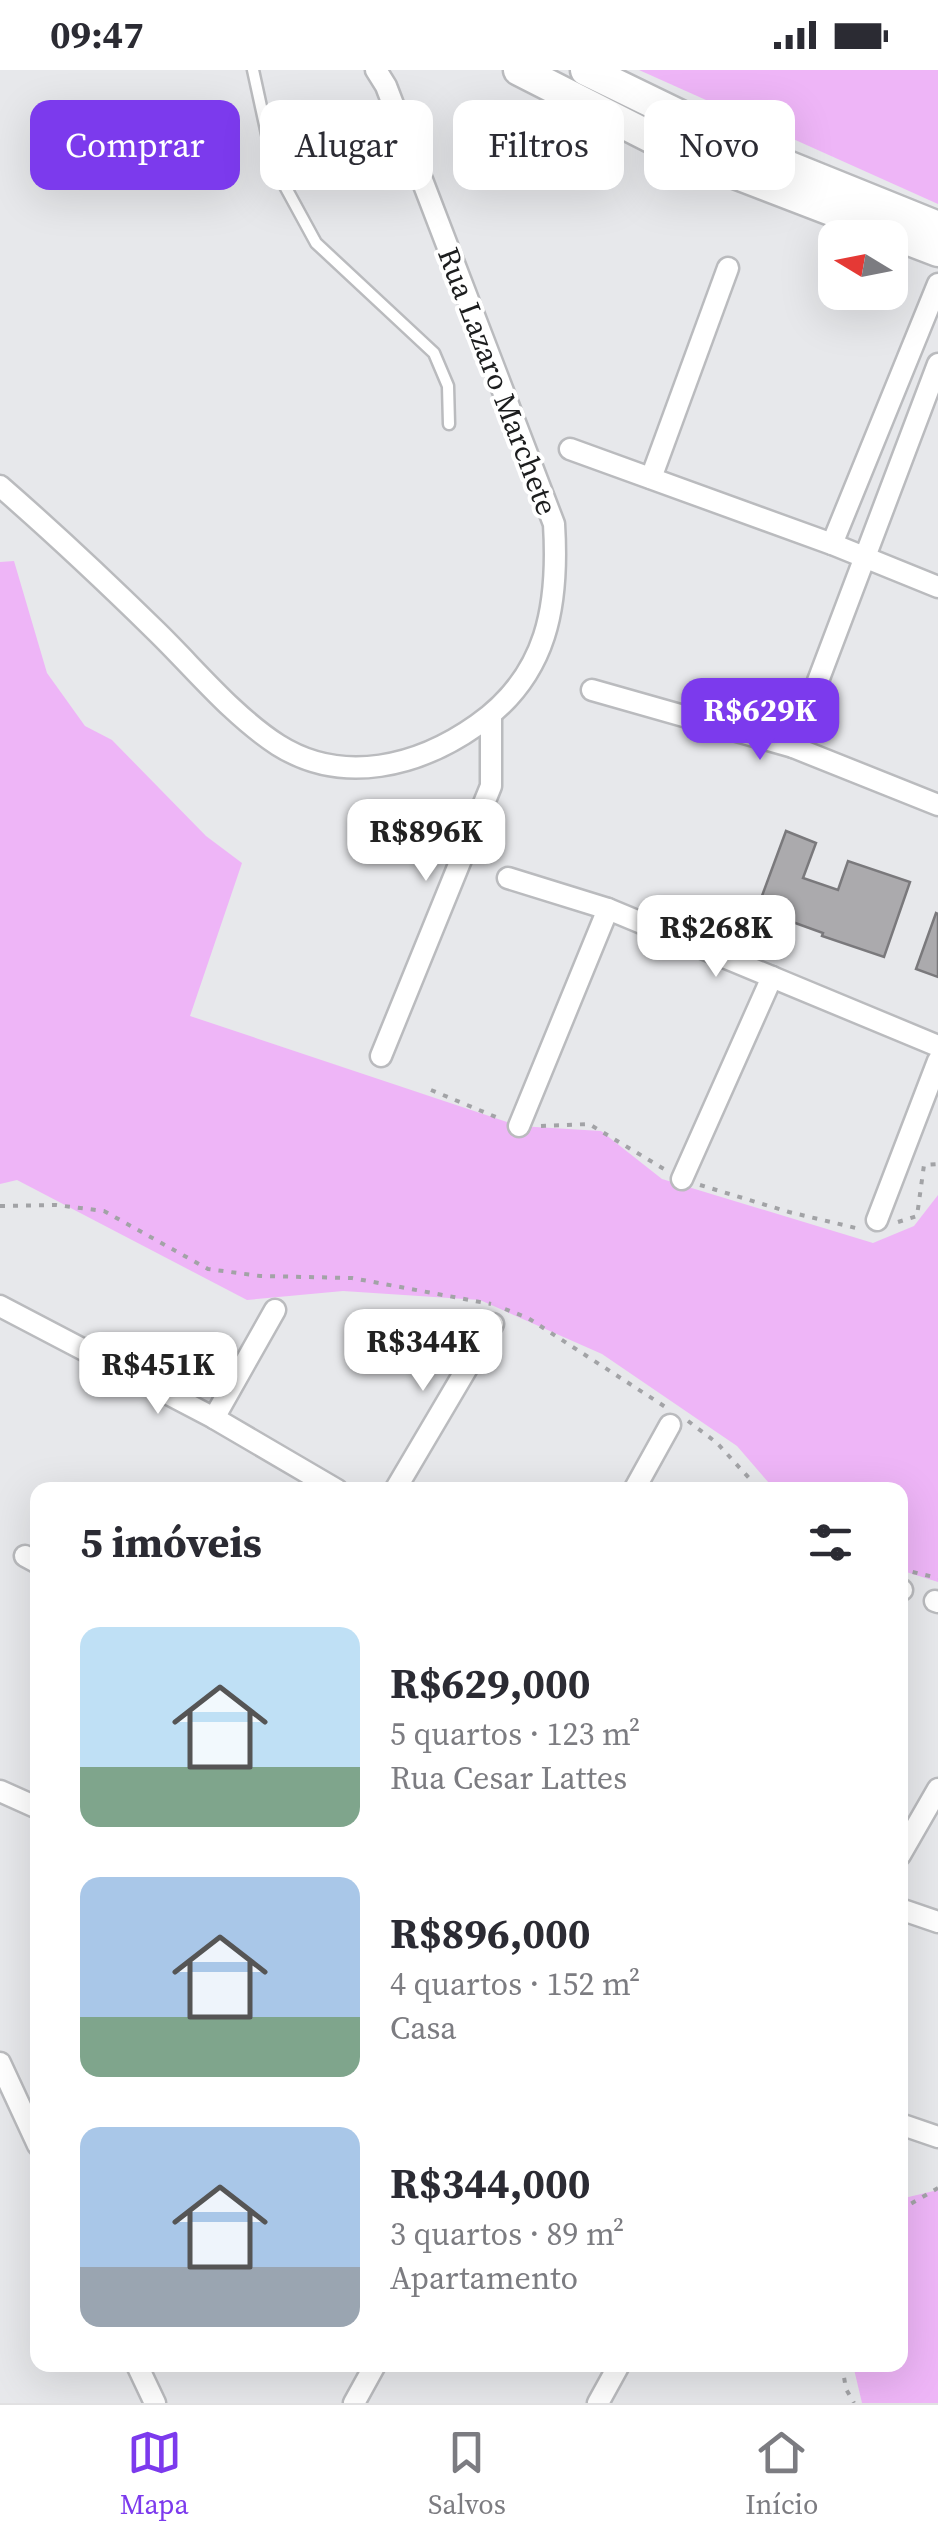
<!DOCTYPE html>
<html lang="pt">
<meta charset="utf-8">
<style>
:root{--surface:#fff;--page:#f2f2f3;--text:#2b2b33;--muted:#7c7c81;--line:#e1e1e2;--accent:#7c3aed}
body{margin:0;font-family:"Source Serif 4",serif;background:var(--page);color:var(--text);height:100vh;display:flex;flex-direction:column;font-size:38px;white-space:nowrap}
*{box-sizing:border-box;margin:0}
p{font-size:32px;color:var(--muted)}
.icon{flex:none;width:55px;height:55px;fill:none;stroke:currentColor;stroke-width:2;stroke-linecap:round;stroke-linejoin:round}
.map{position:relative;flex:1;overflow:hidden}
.drawer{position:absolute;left:30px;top:1412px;width:878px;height:890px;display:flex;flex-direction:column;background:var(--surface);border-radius:20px;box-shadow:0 10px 40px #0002}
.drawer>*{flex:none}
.banner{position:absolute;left:30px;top:30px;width:880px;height:90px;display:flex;gap:20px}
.needle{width:65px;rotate:280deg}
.buttons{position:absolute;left:818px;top:150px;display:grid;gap:20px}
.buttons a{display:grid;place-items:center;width:90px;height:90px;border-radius:20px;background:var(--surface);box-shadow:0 10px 40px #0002;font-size:50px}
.price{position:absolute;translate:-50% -85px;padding:0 22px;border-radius:20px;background:#fff;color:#222;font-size:32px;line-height:65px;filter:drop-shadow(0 2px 5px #0008)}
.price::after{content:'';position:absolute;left:50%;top:60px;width:30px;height:22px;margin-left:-15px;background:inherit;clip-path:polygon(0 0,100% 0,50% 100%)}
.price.selected{background:var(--accent);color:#fff}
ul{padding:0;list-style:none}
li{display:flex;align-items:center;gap:30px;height:250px;padding:0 50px}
li span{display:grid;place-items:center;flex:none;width:280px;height:200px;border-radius:20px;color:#555}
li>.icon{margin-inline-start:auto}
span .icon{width:120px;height:120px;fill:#fffc;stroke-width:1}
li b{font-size:42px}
h2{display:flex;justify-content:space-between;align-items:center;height:120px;padding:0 50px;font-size:42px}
.chip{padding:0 35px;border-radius:20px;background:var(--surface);box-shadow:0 10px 40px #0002;font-size:35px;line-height:90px}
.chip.selected{background:var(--accent);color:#fff}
.status{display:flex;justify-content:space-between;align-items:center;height:70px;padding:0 50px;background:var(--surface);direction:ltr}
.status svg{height:28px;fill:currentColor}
.dock{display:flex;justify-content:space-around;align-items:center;height:140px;border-top:2px solid var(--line);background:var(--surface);font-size:28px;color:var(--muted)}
.dock a{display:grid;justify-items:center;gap:5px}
.dock .selected{color:var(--accent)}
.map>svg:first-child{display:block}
.green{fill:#eeb5f7}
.building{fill:#abaaad;stroke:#7a797c;stroke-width:2.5}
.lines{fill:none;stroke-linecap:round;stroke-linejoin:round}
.service-casing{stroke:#babbbe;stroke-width:15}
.minor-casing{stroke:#babbbe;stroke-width:25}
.secondary-casing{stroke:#babbbe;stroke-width:35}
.path{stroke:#a2a3a6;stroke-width:4;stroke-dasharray:5 8;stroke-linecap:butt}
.service{stroke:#fff;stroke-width:10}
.minor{stroke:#fff;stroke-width:20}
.secondary{stroke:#fff;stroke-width:30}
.labels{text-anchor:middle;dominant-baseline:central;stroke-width:8;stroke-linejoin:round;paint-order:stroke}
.street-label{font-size:30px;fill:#1c1d1e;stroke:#fff}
</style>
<div class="status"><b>09:47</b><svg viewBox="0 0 49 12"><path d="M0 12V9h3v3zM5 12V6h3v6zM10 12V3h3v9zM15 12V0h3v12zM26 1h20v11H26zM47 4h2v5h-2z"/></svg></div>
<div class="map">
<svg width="938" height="2333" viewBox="0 0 938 2333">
<rect width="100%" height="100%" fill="#e7e8eb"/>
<g class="green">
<polygon points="639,0 938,0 938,134"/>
<polygon points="14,491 47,603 85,656 112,670 206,766 242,793 190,946 519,1056 601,1061 662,1109 873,1173 914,1156 938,1125 938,1512 900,1500 900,1420 775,1420 737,1376 602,1284 480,1230 343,1221 247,1230 17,1110 0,1114 0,492"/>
<polygon points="938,2120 938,2333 862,2333 853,2295 900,2295 900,2129"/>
</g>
<g class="building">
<polygon points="786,761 816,773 803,808 838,820 848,791 910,812 884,887 822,866 823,863 787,850 786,854 756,842"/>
<polygon points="936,843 938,844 938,907 916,899"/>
</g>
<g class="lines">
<defs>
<polyline id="service" points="253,0 274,96 316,173 434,283 448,316 449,354"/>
<g id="minor">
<polyline points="570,379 832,474 938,517"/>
<polyline points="651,408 728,198"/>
<path d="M0,416c54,47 105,95 156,145 39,38 76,84 122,114 65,41 141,21 199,-20 71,-50 82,-120 77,-201l-168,-438 -10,-16"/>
<polyline points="832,474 938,214"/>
<polyline points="592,620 793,677 938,735"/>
<polyline points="793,677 938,294"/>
<polyline points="508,808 608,839 938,976"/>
<polyline points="381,986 491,716 491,646"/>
<polyline points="519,1056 608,839"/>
<polyline points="682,1109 772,907"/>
<polyline points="877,1150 938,991"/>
<polyline points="0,1236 214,1348 337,1420"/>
<polyline points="214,1348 275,1240"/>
<polyline points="395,1420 493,1254"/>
<polyline points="634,1420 670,1355"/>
<polyline points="25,1486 38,1493"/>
<polyline points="900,1520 902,1520"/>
<polyline points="935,1531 938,1532"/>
<polyline points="0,1721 38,1738"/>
<polyline points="900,1785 938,1719"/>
<polyline points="900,1839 938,1852"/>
<polyline points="0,1993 38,2075"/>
<polyline points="900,2054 938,2067"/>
<polyline points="137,2295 155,2333"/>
<polyline points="354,2333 375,2295"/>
<polyline points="598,2333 619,2295"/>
</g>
<g id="secondary">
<polyline points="519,0 680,82 938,181"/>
<polyline points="586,0 767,88 938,157"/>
</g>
</defs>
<use href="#service" class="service-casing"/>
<use href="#minor" class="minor-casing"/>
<use href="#secondary" class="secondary-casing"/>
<g class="path">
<polyline points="431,1020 503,1050"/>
<polyline points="541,1056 589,1054 664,1099"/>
<polyline points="700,1115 789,1142 860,1159"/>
<polyline points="0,1136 56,1135 104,1141 208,1199 260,1206 352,1208 491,1234"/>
<polyline points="898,1152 917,1146 924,1095 938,1094"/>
<polyline points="505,1239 528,1248 667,1338"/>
<polyline points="688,1351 717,1373 760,1420"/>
<polyline points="900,1499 938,1508"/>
<polyline points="900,2140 938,2118"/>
<polyline points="842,2295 846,2319 854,2333"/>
</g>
<use href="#service" class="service"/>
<use href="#minor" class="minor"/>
<use href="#secondary" class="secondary"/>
</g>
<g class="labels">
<g class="street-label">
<text transform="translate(498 311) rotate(69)">Rua Lazaro Marchete</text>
</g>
</g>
</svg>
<div class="buttons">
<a><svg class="needle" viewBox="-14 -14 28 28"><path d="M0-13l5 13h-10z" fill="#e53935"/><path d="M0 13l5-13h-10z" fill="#7c7c81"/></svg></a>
</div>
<b class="price selected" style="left:760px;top:693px">R$629K</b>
<b class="price" style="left:426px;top:814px">R$896K</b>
<b class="price" style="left:716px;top:910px">R$268K</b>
<b class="price" style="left:423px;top:1324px">R$344K</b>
<b class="price" style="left:158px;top:1347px">R$451K</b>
<div class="banner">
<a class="chip selected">Comprar</a>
<a class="chip">Alugar</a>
<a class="chip">Filtros</a>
<a class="chip">Novo</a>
</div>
<section class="drawer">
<h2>5 imóveis<svg class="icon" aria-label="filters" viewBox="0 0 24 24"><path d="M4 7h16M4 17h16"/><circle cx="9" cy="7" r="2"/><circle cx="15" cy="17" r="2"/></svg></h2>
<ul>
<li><span style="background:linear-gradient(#bfe0f5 70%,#7fa58c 0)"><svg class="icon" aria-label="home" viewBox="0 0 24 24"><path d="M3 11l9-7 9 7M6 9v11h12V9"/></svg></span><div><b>R$629,000</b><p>5 quartos · 123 m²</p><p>Rua Cesar Lattes</p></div></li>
<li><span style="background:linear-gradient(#a9c7e8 70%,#7fa58c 0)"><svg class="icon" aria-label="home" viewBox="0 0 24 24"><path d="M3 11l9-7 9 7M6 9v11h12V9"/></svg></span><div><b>R$896,000</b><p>4 quartos · 152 m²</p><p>Casa</p></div></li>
<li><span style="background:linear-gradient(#a9c7e8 70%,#9aa5b1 0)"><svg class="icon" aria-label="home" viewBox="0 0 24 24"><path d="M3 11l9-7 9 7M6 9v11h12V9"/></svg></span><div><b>R$344,000</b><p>3 quartos · 89 m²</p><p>Apartamento</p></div></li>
</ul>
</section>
</div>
<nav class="dock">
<a class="selected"><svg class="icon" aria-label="map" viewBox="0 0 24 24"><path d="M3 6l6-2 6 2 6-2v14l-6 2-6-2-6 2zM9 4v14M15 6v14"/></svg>Mapa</a>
<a><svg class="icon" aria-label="saved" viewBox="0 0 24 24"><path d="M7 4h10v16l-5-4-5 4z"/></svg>Salvos</a>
<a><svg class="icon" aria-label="home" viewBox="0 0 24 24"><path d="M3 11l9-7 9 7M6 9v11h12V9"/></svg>Início</a>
</nav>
